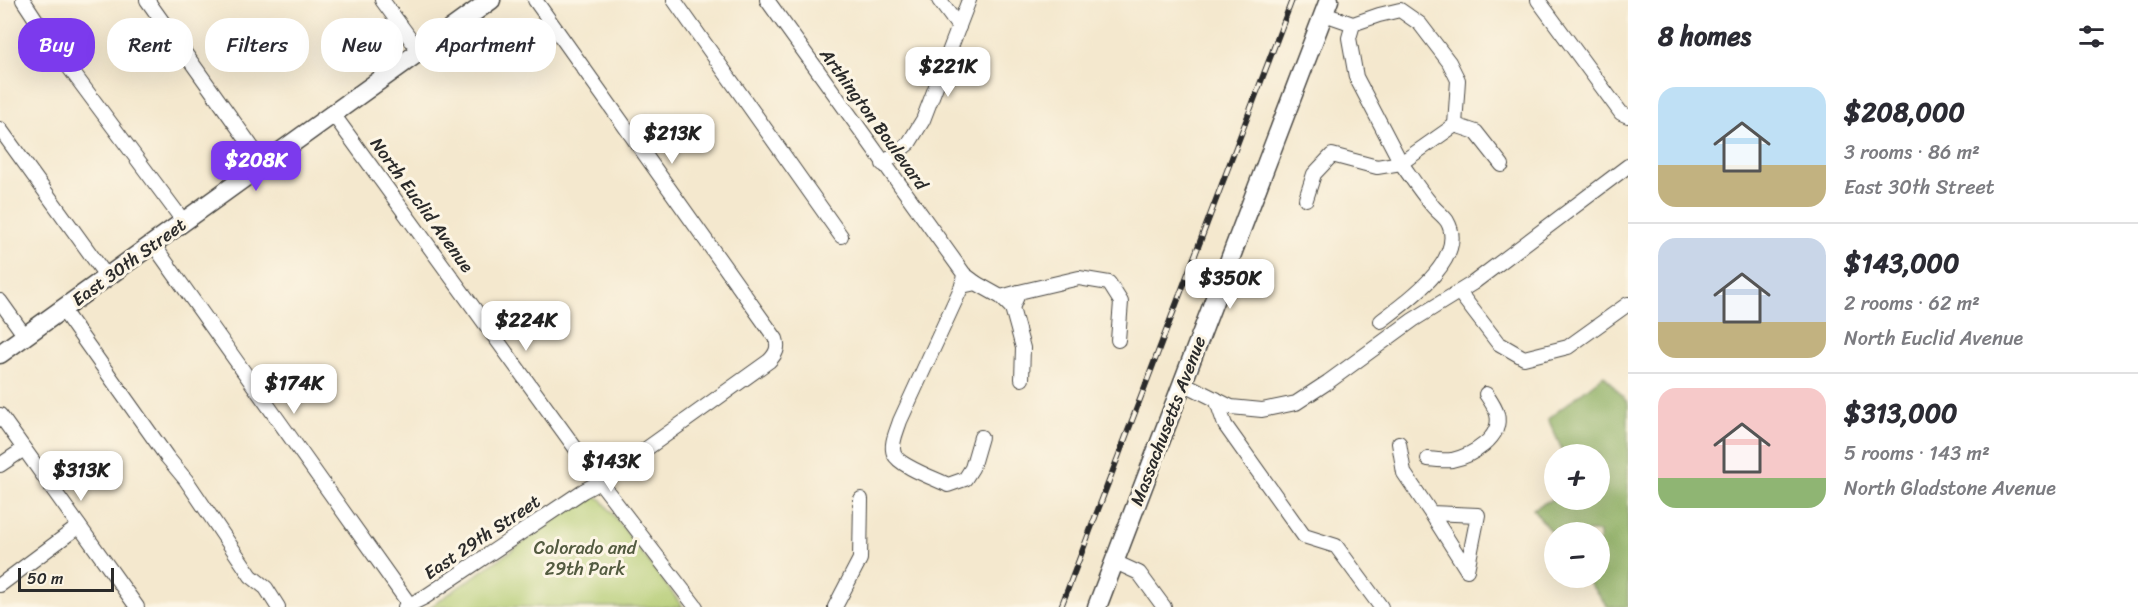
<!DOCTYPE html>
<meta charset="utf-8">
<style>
:root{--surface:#fff;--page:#f7f7f7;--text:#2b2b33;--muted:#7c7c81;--line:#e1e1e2;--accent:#7c3aed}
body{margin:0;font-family:Sriracha,sans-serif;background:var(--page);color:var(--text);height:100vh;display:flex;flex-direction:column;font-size:22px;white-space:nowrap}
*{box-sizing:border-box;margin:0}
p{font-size:20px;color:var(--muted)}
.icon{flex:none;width:33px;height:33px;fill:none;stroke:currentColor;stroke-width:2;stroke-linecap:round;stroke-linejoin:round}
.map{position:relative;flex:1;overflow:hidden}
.panel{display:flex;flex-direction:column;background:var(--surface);width:510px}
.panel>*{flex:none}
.hud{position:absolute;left:18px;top:18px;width:570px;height:54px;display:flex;gap:12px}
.buttons{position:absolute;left:1544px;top:444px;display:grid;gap:12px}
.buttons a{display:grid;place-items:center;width:66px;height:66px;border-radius:50%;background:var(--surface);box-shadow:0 6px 24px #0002;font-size:30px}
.scale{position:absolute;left:18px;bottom:15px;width:96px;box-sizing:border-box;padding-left:6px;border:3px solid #2b2b2b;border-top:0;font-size:16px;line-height:21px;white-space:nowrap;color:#2b2b2b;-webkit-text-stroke:4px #fcf5e5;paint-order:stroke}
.price{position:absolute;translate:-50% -51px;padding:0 14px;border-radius:12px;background:#fff;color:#222;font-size:20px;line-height:39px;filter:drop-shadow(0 2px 3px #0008)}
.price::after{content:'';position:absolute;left:50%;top:36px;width:18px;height:14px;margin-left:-9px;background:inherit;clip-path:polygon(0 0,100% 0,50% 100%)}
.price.active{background:var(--accent);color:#fff}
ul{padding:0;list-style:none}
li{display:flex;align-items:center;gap:18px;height:150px;padding:0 30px}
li+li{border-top:2px solid var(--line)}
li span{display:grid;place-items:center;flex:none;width:168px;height:120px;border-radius:18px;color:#555}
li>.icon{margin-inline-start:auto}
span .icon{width:72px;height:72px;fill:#fffc;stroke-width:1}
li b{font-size:26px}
h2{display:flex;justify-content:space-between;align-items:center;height:72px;padding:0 30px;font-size:26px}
.pill{padding:0 21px;border-radius:24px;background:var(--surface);box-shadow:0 6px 24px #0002;font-size:21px;line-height:54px}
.pill.active{background:var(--accent);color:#fff}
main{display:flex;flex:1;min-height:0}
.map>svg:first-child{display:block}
.green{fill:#b1ca70;stroke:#6e7a4e;stroke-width:1.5}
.forest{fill:#8cae62;stroke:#5c6c46;stroke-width:1.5}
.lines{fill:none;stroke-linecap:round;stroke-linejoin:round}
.minor-casing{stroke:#494743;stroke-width:16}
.major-casing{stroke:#494743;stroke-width:21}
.minor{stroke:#fff;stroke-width:14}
.major{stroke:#fff;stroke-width:18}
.rail-casing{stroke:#2b2b2b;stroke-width:6}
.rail{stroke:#fcf5e5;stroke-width:4;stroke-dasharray:11;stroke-linecap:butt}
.labels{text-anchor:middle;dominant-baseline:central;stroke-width:6;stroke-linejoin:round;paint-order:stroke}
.street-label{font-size:18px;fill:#2b2b2b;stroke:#fcf5e5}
.park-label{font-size:18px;fill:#535b40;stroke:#fcf5e5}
</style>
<main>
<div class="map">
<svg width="1628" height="607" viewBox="0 0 1628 607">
<rect width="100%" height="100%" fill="#fcf5e5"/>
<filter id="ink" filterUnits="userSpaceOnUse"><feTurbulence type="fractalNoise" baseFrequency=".0167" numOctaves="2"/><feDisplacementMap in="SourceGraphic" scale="12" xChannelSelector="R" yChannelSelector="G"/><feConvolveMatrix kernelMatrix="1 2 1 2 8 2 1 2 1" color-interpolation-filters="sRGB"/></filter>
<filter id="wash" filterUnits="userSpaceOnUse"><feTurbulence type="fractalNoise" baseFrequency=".008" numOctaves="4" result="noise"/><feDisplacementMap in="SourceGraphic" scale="24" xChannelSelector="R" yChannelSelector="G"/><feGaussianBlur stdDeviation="1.35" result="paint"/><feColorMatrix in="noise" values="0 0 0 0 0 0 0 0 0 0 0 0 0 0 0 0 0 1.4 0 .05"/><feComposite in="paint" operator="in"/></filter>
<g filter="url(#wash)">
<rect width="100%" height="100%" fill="#f4e8ce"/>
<polygon class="green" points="596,496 602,500 683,607 430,607 589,497"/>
<polygon class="forest" points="1604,375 1628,403 1628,607 1608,607 1585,578 1599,578 1599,532 1554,532 1554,536 1533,509 1554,498 1554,500 1599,500 1599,454 1564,454 1548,419"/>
</g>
<g filter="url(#ink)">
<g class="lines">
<defs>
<g id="minor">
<polyline points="23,0 56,50 184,222"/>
<polyline points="147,0 264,164"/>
<polyline points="382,0 420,52"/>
<polyline points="674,0 841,236"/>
<polyline points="767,0 964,274 962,286 976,283 964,274"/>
<polyline points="939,0 959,27"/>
<polyline points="1538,0 1621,113 1628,116"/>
<polyline points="1324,14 1353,24 1379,15 1400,10 1420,24 1449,62 1458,80 1455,125"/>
<polyline points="333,114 600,482 696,607"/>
<polyline points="0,129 107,277"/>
<polyline points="883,164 909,143 923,120 969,0"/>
<polyline points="1306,199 1314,174 1332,155 1377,167 1401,163 1356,77 1349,38 1353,24"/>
<polyline points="153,244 409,604"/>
<polyline points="976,283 1001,297 1019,292 1012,308 1001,297"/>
<path d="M962,286l-62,135c-3,10 -10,23 -6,33 5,12 42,25 54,31l17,-6 7,-11 9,-31"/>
<polyline points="1019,292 1079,278 1109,283 1121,302 1118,340"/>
<polyline points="1459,292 1498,343 1524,358 1568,347 1628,304"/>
<polyline points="0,301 25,336"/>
<polyline points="1012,308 1023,348 1022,379"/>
<polyline points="62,309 167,457 186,480 251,576 266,588 278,607"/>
<path d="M1381,321c25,-19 88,-63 66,-100 -4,-6 -12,-11 -16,-17 -11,-13 -20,-27 -30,-41l54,-38 21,7 26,33"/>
<polyline points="1183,383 1231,407 1262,410 1296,403 1328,382 1413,320 1473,283 1628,166"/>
<polyline points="1216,399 1225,425 1304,536 1336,546 1381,607"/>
<polyline points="0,415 137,607"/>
<polyline points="1399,443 1404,473 1431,513 1478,515 1467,570 1431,513"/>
<path d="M1428,459c8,1 17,2 24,1 19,-4 51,-22 45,-46 -2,-7 -7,-14 -11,-20"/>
<polyline points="0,465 24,449"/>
<polyline points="1115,562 1139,573 1164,607"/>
<polyline points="0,585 79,526"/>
<path d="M405,607l20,-10 158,-106 17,-9 169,-121c7,-7 10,-13 7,-22l-241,-339"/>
<polyline points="835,607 860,559 861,499"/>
</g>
<g id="major">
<polyline points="0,354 491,0"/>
<polyline points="1097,607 1329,0"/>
</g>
</defs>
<use href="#minor" class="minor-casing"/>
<use href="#major" class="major-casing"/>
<use href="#minor" class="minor"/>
<use href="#major" class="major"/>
<defs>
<polyline id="rail" points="1061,607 1292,0"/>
</defs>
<use href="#rail" class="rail-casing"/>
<use href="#rail" class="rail"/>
</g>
</g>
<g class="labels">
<g class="street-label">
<text transform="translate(874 119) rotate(54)">Arthington Boulevard</text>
<text transform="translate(422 205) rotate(54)">North Euclid Avenue</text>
<text transform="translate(129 262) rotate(-36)">East 30th Street</text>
<text transform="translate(1168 421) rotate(-69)">Massachusetts Avenue</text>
<text transform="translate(482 537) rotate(-34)">East 29th Street</text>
</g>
<g class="park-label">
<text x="585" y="548">Colorado and<tspan x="585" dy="21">29th Park</tspan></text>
</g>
</g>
</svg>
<div class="buttons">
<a>+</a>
<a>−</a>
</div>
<div class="scale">50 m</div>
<b class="price" style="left:948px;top:98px">$221K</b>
<b class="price" style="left:672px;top:165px">$213K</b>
<b class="price active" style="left:256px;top:192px">$208K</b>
<b class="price" style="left:1230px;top:310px">$350K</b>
<b class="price" style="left:526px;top:352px">$224K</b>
<b class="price" style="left:294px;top:415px">$174K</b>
<b class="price" style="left:611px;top:493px">$143K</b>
<b class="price" style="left:81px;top:502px">$313K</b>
<div class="hud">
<a class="pill active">Buy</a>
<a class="pill">Rent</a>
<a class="pill">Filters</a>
<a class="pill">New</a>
<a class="pill">Apartment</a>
</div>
</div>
<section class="panel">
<h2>8 homes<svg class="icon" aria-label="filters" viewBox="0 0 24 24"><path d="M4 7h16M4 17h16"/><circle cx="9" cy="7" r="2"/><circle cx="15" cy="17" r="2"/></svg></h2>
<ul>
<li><span style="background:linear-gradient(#bfe0f5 65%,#c2b280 0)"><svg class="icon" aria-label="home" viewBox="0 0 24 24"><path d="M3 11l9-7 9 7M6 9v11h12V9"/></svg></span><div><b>$208,000</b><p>3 rooms · 86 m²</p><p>East 30th Street</p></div></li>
<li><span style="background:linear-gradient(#c9d6e8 70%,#c2b280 0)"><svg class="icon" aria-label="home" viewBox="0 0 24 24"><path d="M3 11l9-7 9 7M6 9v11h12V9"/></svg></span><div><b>$143,000</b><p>2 rooms · 62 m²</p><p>North Euclid Avenue</p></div></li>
<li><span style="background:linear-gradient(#f6c9c9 75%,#8fb573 0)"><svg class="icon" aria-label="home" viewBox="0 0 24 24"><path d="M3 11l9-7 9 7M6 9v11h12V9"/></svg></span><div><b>$313,000</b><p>5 rooms · 143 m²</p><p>North Gladstone Avenue</p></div></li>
</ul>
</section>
</main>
